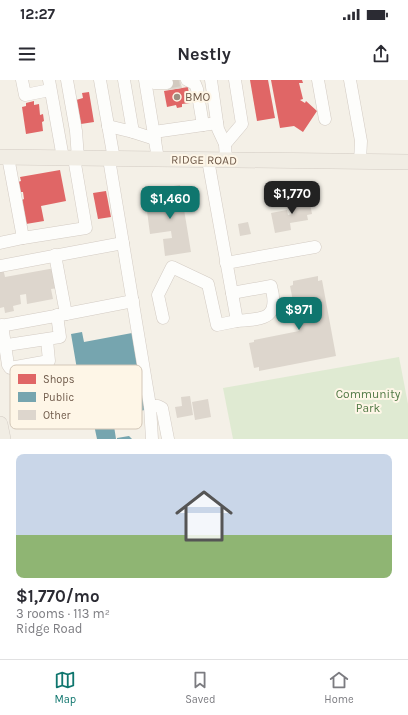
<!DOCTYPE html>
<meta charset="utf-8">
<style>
:root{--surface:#fff;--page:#f2f2f3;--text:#2b2b33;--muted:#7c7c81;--line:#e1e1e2;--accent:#0f766e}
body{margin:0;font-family:Karla,sans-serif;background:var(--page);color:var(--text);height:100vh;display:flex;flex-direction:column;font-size:15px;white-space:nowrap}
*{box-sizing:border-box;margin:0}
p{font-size:13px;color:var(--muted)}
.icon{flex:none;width:22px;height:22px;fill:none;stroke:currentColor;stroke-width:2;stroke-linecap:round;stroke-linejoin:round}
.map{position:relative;height:359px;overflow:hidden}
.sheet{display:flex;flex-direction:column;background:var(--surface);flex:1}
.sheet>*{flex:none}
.price{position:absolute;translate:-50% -34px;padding:0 9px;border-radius:8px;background:var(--accent);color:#fff;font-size:13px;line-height:26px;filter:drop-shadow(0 1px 2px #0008)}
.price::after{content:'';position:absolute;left:50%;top:24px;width:12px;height:9px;margin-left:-6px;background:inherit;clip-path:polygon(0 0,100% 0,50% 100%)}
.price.active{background:#222;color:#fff}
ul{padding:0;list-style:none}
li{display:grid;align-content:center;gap:8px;height:212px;padding:0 16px}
li span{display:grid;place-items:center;height:124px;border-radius:8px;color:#555}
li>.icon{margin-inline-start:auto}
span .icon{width:72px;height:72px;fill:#fffc;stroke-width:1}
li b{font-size:17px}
.status{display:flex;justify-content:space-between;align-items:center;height:28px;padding:0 20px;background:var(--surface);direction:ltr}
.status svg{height:11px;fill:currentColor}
header{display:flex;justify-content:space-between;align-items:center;height:52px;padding:0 16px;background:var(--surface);font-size:18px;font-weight:700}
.menu{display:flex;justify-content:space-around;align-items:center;height:56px;border-top:1px solid var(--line);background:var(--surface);font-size:11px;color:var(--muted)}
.menu a{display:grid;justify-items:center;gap:2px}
.menu .active{color:var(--accent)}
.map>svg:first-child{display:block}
.green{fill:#dfead2}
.shops{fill:#e06666}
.public{fill:#76a5af}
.building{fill:#ddd6cd}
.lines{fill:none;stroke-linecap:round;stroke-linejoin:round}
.minor-tunnel{stroke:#d3cac0;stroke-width:12;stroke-dasharray:12 6;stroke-linecap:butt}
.minor-casing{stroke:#d3cbc3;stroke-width:13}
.major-casing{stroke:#d3ccc4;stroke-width:16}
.minor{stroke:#fdfdfb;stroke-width:12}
.major{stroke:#f1ede4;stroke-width:15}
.poi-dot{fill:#9e8e81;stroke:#fef6e7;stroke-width:1.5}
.labels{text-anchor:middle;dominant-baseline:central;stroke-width:4;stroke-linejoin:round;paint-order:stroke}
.poi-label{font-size:12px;fill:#6f5a4a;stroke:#fef6e7;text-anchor:start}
.street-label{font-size:12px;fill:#6f5a4a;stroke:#fef6e7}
.park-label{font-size:12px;fill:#527a46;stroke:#fef6e7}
.key{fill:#fef6e7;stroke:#d3c7b8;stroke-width:1}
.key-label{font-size:11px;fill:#6f5a4a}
</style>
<div class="status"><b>12:27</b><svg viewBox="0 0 49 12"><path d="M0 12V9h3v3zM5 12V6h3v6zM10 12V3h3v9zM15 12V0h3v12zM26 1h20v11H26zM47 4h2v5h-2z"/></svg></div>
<header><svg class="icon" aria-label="menu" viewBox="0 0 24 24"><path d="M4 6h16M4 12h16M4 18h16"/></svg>Nestly<svg class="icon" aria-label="share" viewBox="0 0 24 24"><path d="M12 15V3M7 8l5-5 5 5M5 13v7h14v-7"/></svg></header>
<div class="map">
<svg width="408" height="359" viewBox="0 0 408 359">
<rect width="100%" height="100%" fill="#f4f0e7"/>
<polygon class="green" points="399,277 408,324 408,359 233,359 223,308"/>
<g class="shops">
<polygon points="250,0 268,0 275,38 257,41"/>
<polygon points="271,0 302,0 303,3 299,3 303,19 300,20 305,23 306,21 317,31 303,52 294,46 280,48"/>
<polygon points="188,7 190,23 182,24 182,27 177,28 176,25 167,27 164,11"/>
<polygon points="89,12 94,42 81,44 76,20 83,18 82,13"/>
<polygon points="34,21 34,25 39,24 40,35 43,34 44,41 42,42 43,51 26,54 22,27 26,26 26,23"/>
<polygon points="60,90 66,121 41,126 44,141 26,144 22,120 24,119 23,112 20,112 18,102 21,101 20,97"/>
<polygon points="106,111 111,137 98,139 93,113"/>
</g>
<g class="public">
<polygon points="82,252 84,262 132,253 145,330 127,333 122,301 116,302 123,345 114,346 116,359 97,359 93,340 99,339 96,320 84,322 86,332 74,334 76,342 59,345 56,327 41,330 31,317 38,316 37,308 79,301 71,254"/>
<polygon points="129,356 132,359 117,359 117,358"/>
</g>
<g class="building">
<polygon points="166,0 180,0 182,8 168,10"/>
<polygon points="180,105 191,172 165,176 163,159 172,158 171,151 150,154 147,131 157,130 154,109"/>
<polygon points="309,118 312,134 307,135 308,140 290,143 291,150 275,153 271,133 287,130 288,135 292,134 289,122"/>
<polygon points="248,142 251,154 240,156 238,144"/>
<polygon points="3,188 5,197 55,188 58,208 51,209 53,219 27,224 26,214 20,215 21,224 13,226 14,231 5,233 4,227 0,228 0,189"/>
<polygon points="318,196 318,201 322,200 336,276 259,291 259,287 254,288 249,263 254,262 254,260 299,251 290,206 293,205 293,201"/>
<polygon points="190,316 193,335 177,338 175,327 182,326 181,317"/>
<polygon points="208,319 211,337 195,340 192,322"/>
</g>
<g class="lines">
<polyline class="minor-tunnel" points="167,3 180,0"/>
<defs>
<g id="minor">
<polyline points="22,0 25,15 50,10"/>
<polyline points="49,0 63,78"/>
<polyline points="67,0 76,51 78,78"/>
<polyline points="100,0 114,79"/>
<polyline points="145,0 158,79"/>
<polyline points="150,0 155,3 167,3"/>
<polyline points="187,0 195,4 197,9 203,45"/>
<polyline points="211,0 218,49 225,64 226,80"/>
<polyline points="318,0 325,39"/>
<polyline points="350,0 361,61 360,82"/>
<polyline points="108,46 133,52 124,0"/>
<polyline points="133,52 155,59"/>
<polyline points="154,52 217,43"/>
<polyline points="225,64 242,44 235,0"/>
<polyline points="109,79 150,326 152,359"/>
<polyline points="23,158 86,148 74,78"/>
<polyline points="0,163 23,158 8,77"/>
<polyline points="226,183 315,167"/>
<polyline points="0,186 123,163"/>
<path d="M232,213l39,-7c9,33 -7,33 -34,35"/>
<polyline points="66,234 133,221"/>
<polyline points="163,238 158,215 172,187 208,204 217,245 237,241 208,80"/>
<polyline points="2,245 8,285 10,288 49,281 47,260"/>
<polyline points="0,246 66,234 55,175"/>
<polyline points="0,266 60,257 57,235"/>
<polyline points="150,326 158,326 162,328 168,359"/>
</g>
<g id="major">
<polyline points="0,77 408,82"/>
<polyline points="0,344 3,359"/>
</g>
</defs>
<use href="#minor" class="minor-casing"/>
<use href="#major" class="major-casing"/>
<use href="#minor" class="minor"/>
<use href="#major" class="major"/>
</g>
<circle class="poi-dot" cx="177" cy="17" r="4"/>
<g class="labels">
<g class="poi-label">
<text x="185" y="17">BMO</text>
</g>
<g class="street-label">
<text transform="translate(204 80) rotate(1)">RIDGE ROAD</text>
</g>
<g class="park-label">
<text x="368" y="314">Community<tspan x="368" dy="14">Park</tspan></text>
</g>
</g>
<rect x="10" y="285" width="132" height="64" rx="6" class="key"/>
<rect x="18" y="294" width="18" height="10" fill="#e06666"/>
<rect x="18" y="312" width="18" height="10" fill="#76a5af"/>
<rect x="18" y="330" width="18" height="10" fill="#ddd6cd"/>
<g class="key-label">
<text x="43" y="303">Shops</text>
<text x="43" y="321">Public</text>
<text x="43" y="339">Other</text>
</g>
</svg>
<b class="price active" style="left:292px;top:135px">$1,770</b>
<b class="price" style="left:170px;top:140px">$1,460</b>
<b class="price" style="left:299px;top:251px">$971</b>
</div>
<section class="sheet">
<ul>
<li><span style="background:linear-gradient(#c9d6e8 65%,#8fb573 0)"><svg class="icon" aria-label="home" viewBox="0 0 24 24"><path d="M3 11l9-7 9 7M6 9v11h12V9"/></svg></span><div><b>$1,770/mo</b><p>3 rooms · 113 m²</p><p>Ridge Road</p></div></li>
</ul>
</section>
<nav class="menu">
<a class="active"><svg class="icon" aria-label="map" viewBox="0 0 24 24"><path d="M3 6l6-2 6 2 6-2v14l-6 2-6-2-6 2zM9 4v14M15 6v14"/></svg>Map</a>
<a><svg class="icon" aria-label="saved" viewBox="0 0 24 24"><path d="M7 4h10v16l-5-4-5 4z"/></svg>Saved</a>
<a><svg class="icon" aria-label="home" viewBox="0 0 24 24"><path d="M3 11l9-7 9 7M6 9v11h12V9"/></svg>Home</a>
</nav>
